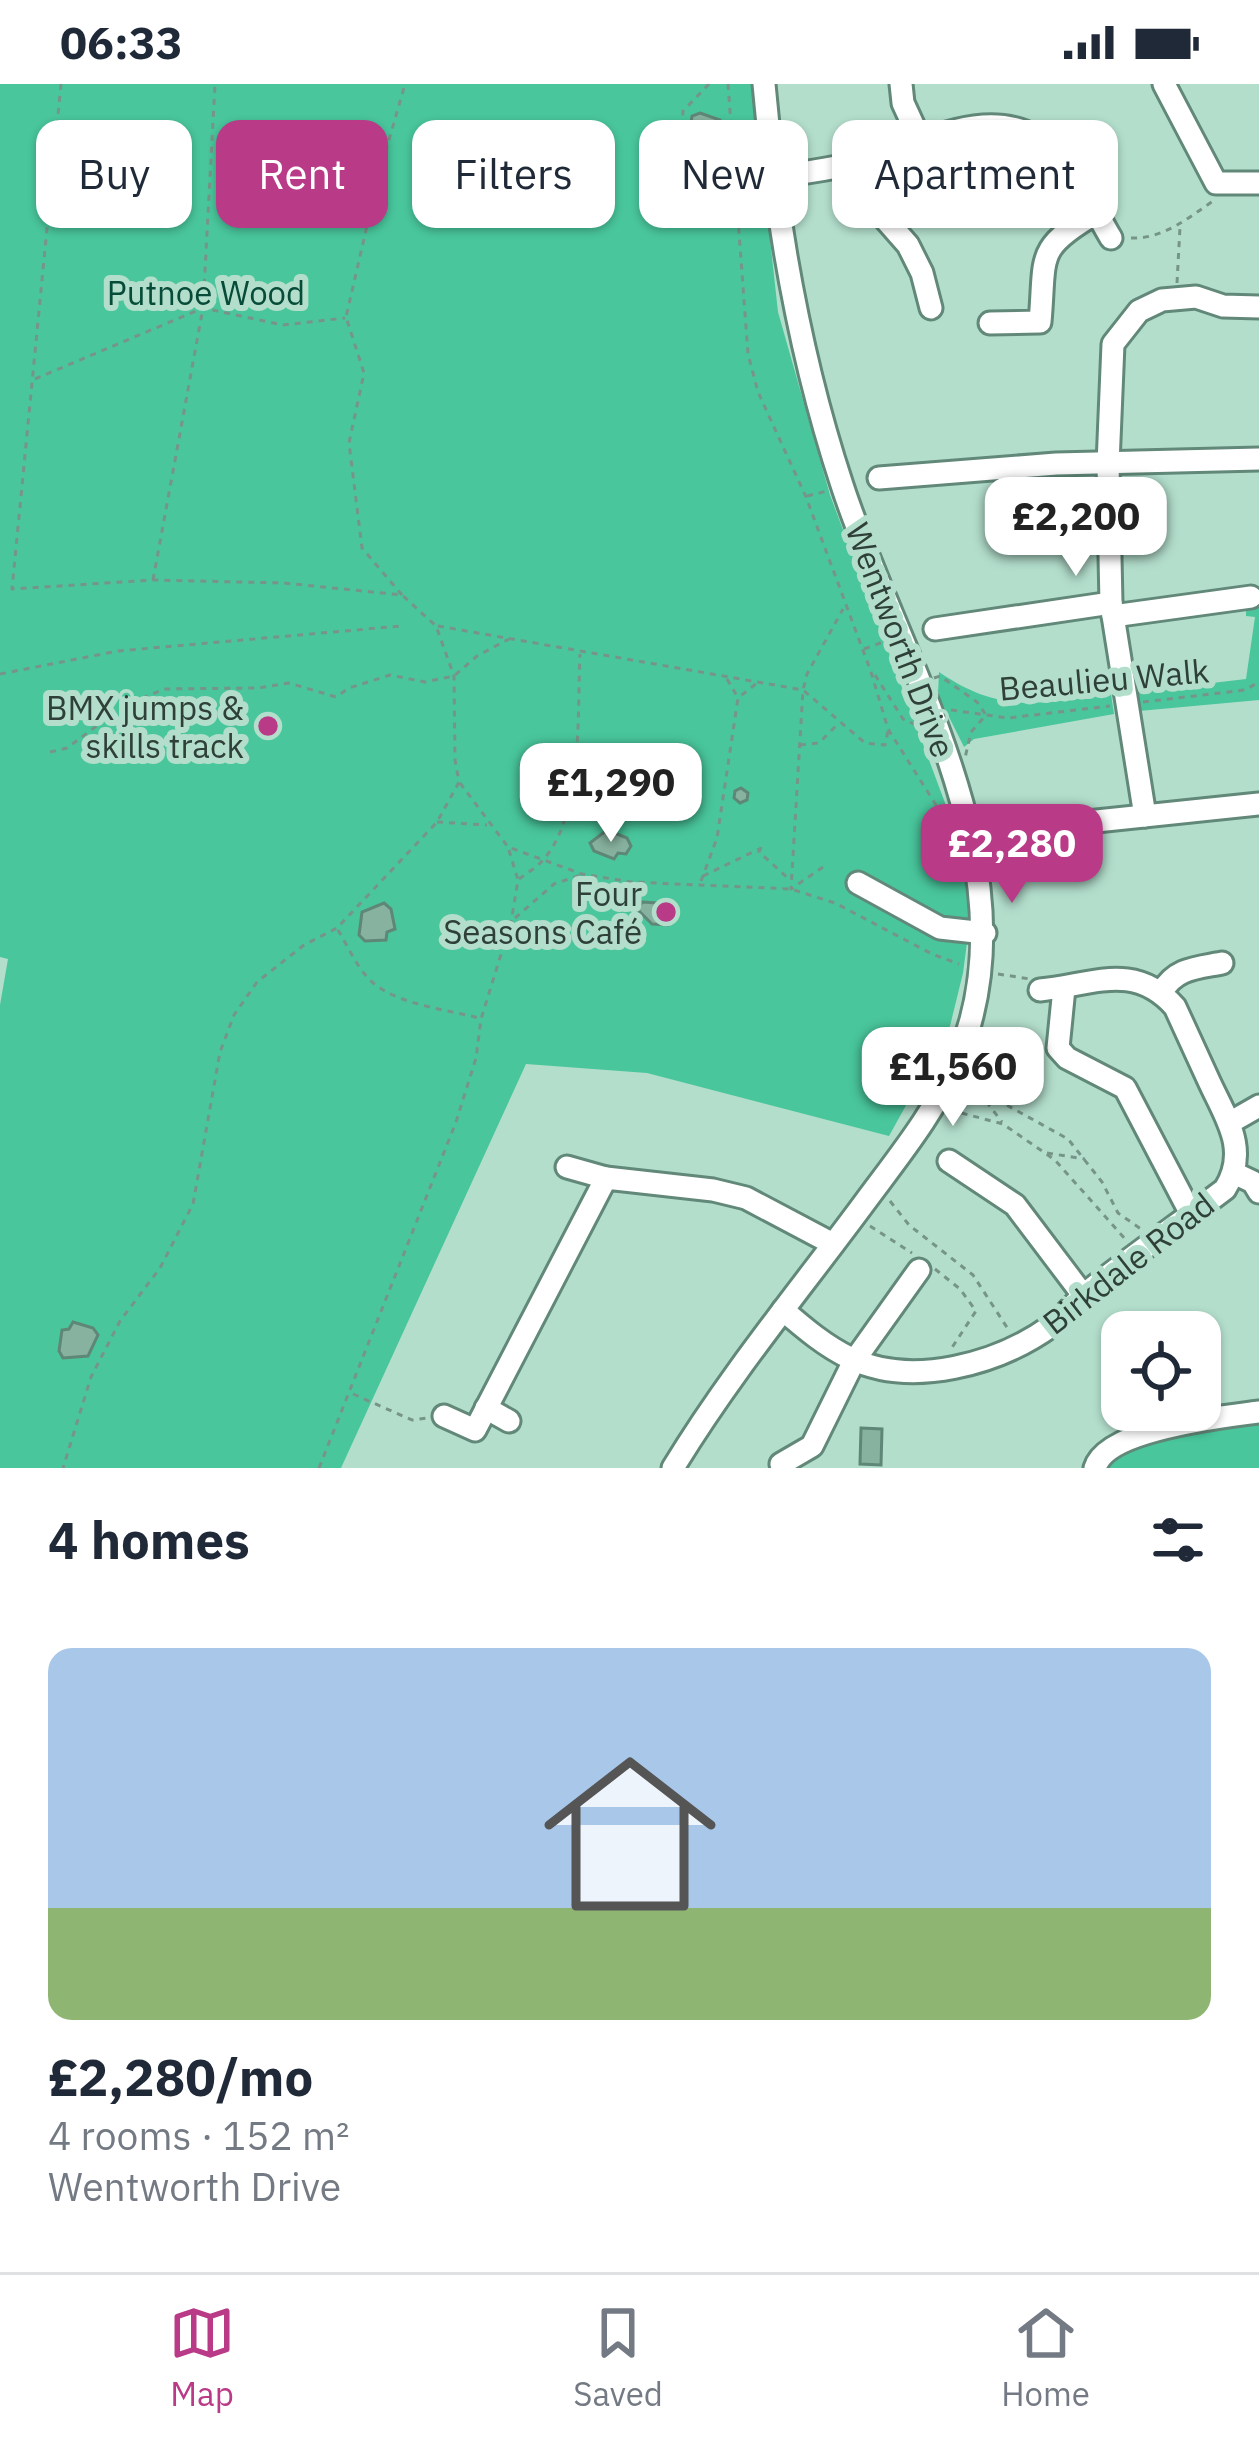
<!DOCTYPE html>
<meta charset="utf-8">
<style>
:root{--surface:#fff;--page:#f2f2f3;--text:#1f2937;--muted:#747a83;--line:#e0e1e3;--accent:#b93a87}
body{margin:0;font-family:"IBM Plex Sans",sans-serif;background:var(--page);color:var(--text);height:100vh;display:flex;flex-direction:column;font-size:45px;white-space:nowrap}
*{box-sizing:border-box;margin:0}
p{font-size:39px;color:var(--muted)}
.icon{flex:none;width:66px;height:66px;fill:none;stroke:currentColor;stroke-width:2;stroke-linecap:round;stroke-linejoin:round}
.map{position:relative;height:1384px;overflow:hidden}
.panel{display:flex;flex-direction:column;background:var(--surface);flex:1}
.panel>*{flex:none}
.top-card{position:absolute;left:36px;top:36px;width:1188px;height:108px;display:flex;gap:24px}
.controls{position:absolute;left:1101px;top:1227px;display:grid;gap:24px}
.controls a{display:grid;place-items:center;width:120px;height:120px;border-radius:24px;background:var(--surface);box-shadow:0 3px 9px #0004;font-size:60px}
.price{position:absolute;translate:-50% -102px;padding:0 27px;border-radius:24px;background:#fff;color:#222;font-size:39px;line-height:78px;filter:drop-shadow(0 3px 6px #0008)}
.price::after{content:'';position:absolute;left:50%;top:72px;width:36px;height:27px;margin-left:-18px;background:inherit;clip-path:polygon(0 0,100% 0,50% 100%)}
.price.current{background:var(--accent);color:#fff}
ul{padding:0;list-style:none}
li{display:grid;align-content:center;gap:24px;height:636px;padding:0 48px}
li span{display:grid;place-items:center;height:372px;border-radius:24px;color:#555}
li>.icon{margin-inline-start:auto}
span .icon{width:216px;height:216px;fill:#fffc;stroke-width:1}
li b{font-size:51px}
h2{display:flex;justify-content:space-between;align-items:center;height:144px;padding:0 48px;font-size:51px}
.tag{padding:0 42px;border-radius:24px;background:var(--surface);box-shadow:0 3px 9px #0004;font-size:42px;line-height:108px}
.tag.current{background:var(--accent);color:#fff}
.status{display:flex;justify-content:space-between;align-items:center;height:84px;padding:0 60px;background:var(--surface);direction:ltr}
.status svg{height:33px;fill:currentColor}
.tab-bar{display:flex;justify-content:space-around;align-items:center;height:168px;border-top:3px solid var(--line);background:var(--surface);font-size:33px;color:var(--muted)}
.tab-bar a{display:grid;justify-items:center;gap:6px}
.tab-bar .current{color:var(--accent)}
.map>svg:first-child{display:block}
.green{fill:#49c69c}
.building{fill:#88b2a0;stroke:#5f8777;stroke-width:3}
.lines{fill:none;stroke-linecap:round;stroke-linejoin:round}
.minor-casing{stroke:#618878;stroke-width:27}
.path{stroke:#769588;stroke-width:3;stroke-dasharray:6 6;stroke-linecap:butt}
.minor{stroke:#fff;stroke-width:21}
.poi-dot{fill:#b93a87;stroke:#b3decc;stroke-width:4.5}
.labels{text-anchor:middle;dominant-baseline:central;stroke-width:12;stroke-linejoin:round;paint-order:stroke}
.park-label{font-size:33px;fill:#074c38;stroke:#b3decc}
.street-label{font-size:33px;fill:#2e4038;stroke:#b3decc}
.poi-label{font-size:33px;fill:#2e4038;stroke:#b3decc;text-anchor:end}
</style>
<div class="status"><b>06:33</b><svg viewBox="0 0 49 12"><path d="M0 12V9h3v3zM5 12V6h3v6zM10 12V3h3v9zM15 12V0h3v12zM26 1h20v11H26zM47 4h2v5h-2z"/></svg></div>
<div class="map">
<svg width="1259" height="1384" viewBox="0 0 1259 1384">
<rect width="100%" height="100%" fill="#b3decc"/>
<g class="green">
<polygon points="0,0 753,0 778,228 830,411 963,767 970,836 963,889 950,942 889,1052 647,989 526,980 341,1384 0,1384 0,921 8,875 0,873"/>
<polygon points="1259,507 1259,616 1139,627 1136,608 1246,595 1255,533 1246,532 1246,524 1255,521"/>
<path d="M939,588c63,43 100,31 172,22l3,20 -140,25 -10,8 -26,-52z"/>
<polygon points="1259,1334 1259,1384 1101,1384 1102,1378 1171,1349"/>
</g>
<g class="building">
<polygon points="700,29 720,36 719,44 725,48 723,57 707,70 689,55 692,32"/>
<polygon points="741,704 748,709 747,716 740,719 734,714 735,707"/>
<polygon points="607,746 627,754 631,762 626,770 618,769 614,775 594,767 590,759"/>
<polygon points="642,818 673,820 677,827 668,841 652,840 638,826"/>
<polygon points="384,819 391,825 395,845 387,848 386,856 365,857 359,851 362,828"/>
<polygon points="73,1238 93,1244 98,1251 88,1272 63,1274 59,1267 62,1246 69,1245"/>
<polygon points="861,1344 882,1345 881,1381 860,1380"/>
</g>
<g class="lines">
<defs>
<g id="minor">
<polyline points="901,0 903,19 920,56"/>
<polyline points="1164,0 1216,99 1259,99"/>
<polyline points="862,77 886,136 908,161 922,189 931,224"/>
<path d="M772,93c31,-4 61,-8 92,-16 63,-17 133,-65 192,-9 24,22 38,58 55,86"/>
<path d="M990,239l50,-1c6,-66 -6,-73 56,-109"/>
<polyline points="879,394 1056,380 1259,375"/>
<polyline points="1113,532 1251,513"/>
<polyline points="935,545 1111,519"/>
<polyline points="1145,732 1111,519 1108,380 1113,260 1139,227 1162,216 1196,213 1223,222 1259,223"/>
<polyline points="973,761 1068,740 1259,720"/>
<polyline points="858,799 940,844 985,849"/>
<polyline points="1064,904 1058,964 1067,974 1125,1004 1191,1130"/>
<path d="M1162,908c13,-24 35,-24 60,-29"/>
<polyline points="1231,1038 1259,1022"/>
<polyline points="949,1077 1015,1121 1083,1211"/>
<polyline points="567,1083 606,1094"/>
<polyline points="1234,1089 1253,1098 1259,1108"/>
<path d="M783,1226c21,18 42,36 67,48 62,30 148,6 201,-32 13,-9 22,-22 34,-32 45,-37 94,-70 140,-105 25,-40 0,-72 -17,-110 -11,-24 -22,-48 -33,-72 -41,-46 -82,-22 -135,-17"/>
<polyline points="486,1324 509,1337"/>
<polyline points="444,1332 475,1346 606,1094 713,1106 746,1114 833,1160"/>
<polyline points="781,1380 812,1362 854,1277 919,1186"/>
<path d="M673,1384c57,-94 127,-178 192,-266 34,-46 71,-91 93,-144 79,-188 -58,-395 -116,-573 -43,-130 -66,-265 -78,-401"/>
<path d="M1095,1384c11,-39 127,-51 164,-56"/>
</g>
</defs>
<use href="#minor" class="minor-casing"/>
<g class="path">
<polyline points="61,0 12,505 153,496 284,499 402,511 436,542 454,592 455,676 459,698 437,738 337,844 304,861 257,898 234,931 220,968 193,1120 160,1184 120,1237 91,1293 63,1384"/>
<polyline points="709,0 683,27 681,61 733,111"/>
<polyline points="728,0 748,270 758,308 806,413 871,588 888,645 948,740"/>
<polyline points="734,41 751,53"/>
<path d="M1131,154c32,1 56,-19 82,-37"/>
<polyline points="1177,199 1180,143"/>
<polyline points="35,295 203,224 283,241 345,234"/>
<polyline points="807,412 827,407"/>
<polyline points="153,496 203,224 215,0"/>
<polyline points="402,511 362,464 349,359 364,289 346,233 378,94 405,0"/>
<polyline points="438,542 803,606 865,659 885,661 888,647"/>
<polyline points="864,565 883,558"/>
<polyline points="0,590 118,567 401,542"/>
<polyline points="875,591 903,635 914,640"/>
<polyline points="934,594 940,592 977,618 986,631 971,648 965,674"/>
<polyline points="727,595 737,612"/>
<polyline points="1143,618 1245,606 1259,598"/>
<polyline points="951,626 1008,634 1110,622"/>
<polyline points="800,661 819,659 837,641"/>
<polyline points="50,668 67,664 122,623 164,605 258,604 289,599 336,613 349,604 390,591 425,598 454,592 477,572 509,555"/>
<polyline points="460,699 508,763 582,790 631,798 791,805 835,819 932,870 959,880"/>
<polyline points="437,738 487,741"/>
<polyline points="761,763 759,768 790,796"/>
<polyline points="823,783 791,805 803,606 807,590 843,525"/>
<polyline points="703,792 759,765"/>
<path d="M519,795c8,-6 17,-11 23,-18 42,-44 35,-150 38,-207"/>
<polyline points="701,797 717,754 738,614 757,599"/>
<polyline points="515,834 554,800 581,791"/>
<path d="M338,846c11,18 21,43 39,56 26,19 71,24 102,32"/>
<polyline points="998,890 1030,895"/>
<polyline points="965,998 1068,1055 1102,1098 1118,1129 1141,1145"/>
<polyline points="979,1008 1002,1038"/>
<polyline points="950,1026 1003,1040 1055,1076 1126,1156"/>
<polyline points="1047,1069 1085,1075"/>
<polyline points="890,1117 909,1141 973,1191 1008,1245"/>
<polyline points="870,1142 912,1169"/>
<polyline points="935,1185 960,1205 976,1227 951,1265"/>
<polyline points="353,1310 412,1336 427,1334"/>
<polyline points="319,1384 456,1038 476,974 481,935 511,838 518,796 508,763"/>
</g>
<use href="#minor" class="minor"/>
</g>
<g class="poi-dot">
<circle cx="268" cy="642" r="12"/>
<circle cx="666" cy="828" r="12"/>
</g>
<g class="labels">
<g class="park-label">
<text x="206" y="208">Putnoe Wood</text>
</g>
<g class="street-label">
<text transform="translate(901 556) rotate(69)">Wentworth Drive</text>
<text transform="translate(1104 595) rotate(-5)">Beaulieu Walk</text>
<text transform="translate(1128 1179) rotate(-38)">Birkdale Road</text>
</g>
<g class="poi-label">
<text x="244" y="623">BMX jumps &amp;<tspan x="244" dy="38">skills track</tspan></text>
<text x="642" y="809">Four<tspan x="642" dy="38">Seasons Café</tspan></text>
</g>
</g>
</svg>
<div class="controls">
<a><svg class="icon" aria-label="locate" viewBox="0 0 24 24"><circle cx="12" cy="12" r="6"/><path d="M12 2v4M12 18v4M2 12h4M18 12h4"/></svg></a>
</div>
<b class="price" style="left:1076px;top:495px">£2,200</b>
<b class="price" style="left:611px;top:761px">£1,290</b>
<b class="price current" style="left:1012px;top:822px">£2,280</b>
<b class="price" style="left:953px;top:1045px">£1,560</b>
<div class="top-card">
<a class="tag">Buy</a>
<a class="tag current">Rent</a>
<a class="tag">Filters</a>
<a class="tag">New</a>
<a class="tag">Apartment</a>
</div>
</div>
<section class="panel">
<h2>4 homes<svg class="icon" aria-label="filters" viewBox="0 0 24 24"><path d="M4 7h16M4 17h16"/><circle cx="9" cy="7" r="2"/><circle cx="15" cy="17" r="2"/></svg></h2>
<ul>
<li><span style="background:linear-gradient(#a9c7e8 70%,#8fb573 0)"><svg class="icon" aria-label="home" viewBox="0 0 24 24"><path d="M3 11l9-7 9 7M6 9v11h12V9"/></svg></span><div><b>£2,280/mo</b><p>4 rooms · 152 m²</p><p>Wentworth Drive</p></div></li>
</ul>
</section>
<nav class="tab-bar">
<a class="current"><svg class="icon" aria-label="map" viewBox="0 0 24 24"><path d="M3 6l6-2 6 2 6-2v14l-6 2-6-2-6 2zM9 4v14M15 6v14"/></svg>Map</a>
<a><svg class="icon" aria-label="saved" viewBox="0 0 24 24"><path d="M7 4h10v16l-5-4-5 4z"/></svg>Saved</a>
<a><svg class="icon" aria-label="home" viewBox="0 0 24 24"><path d="M3 11l9-7 9 7M6 9v11h12V9"/></svg>Home</a>
</nav>
